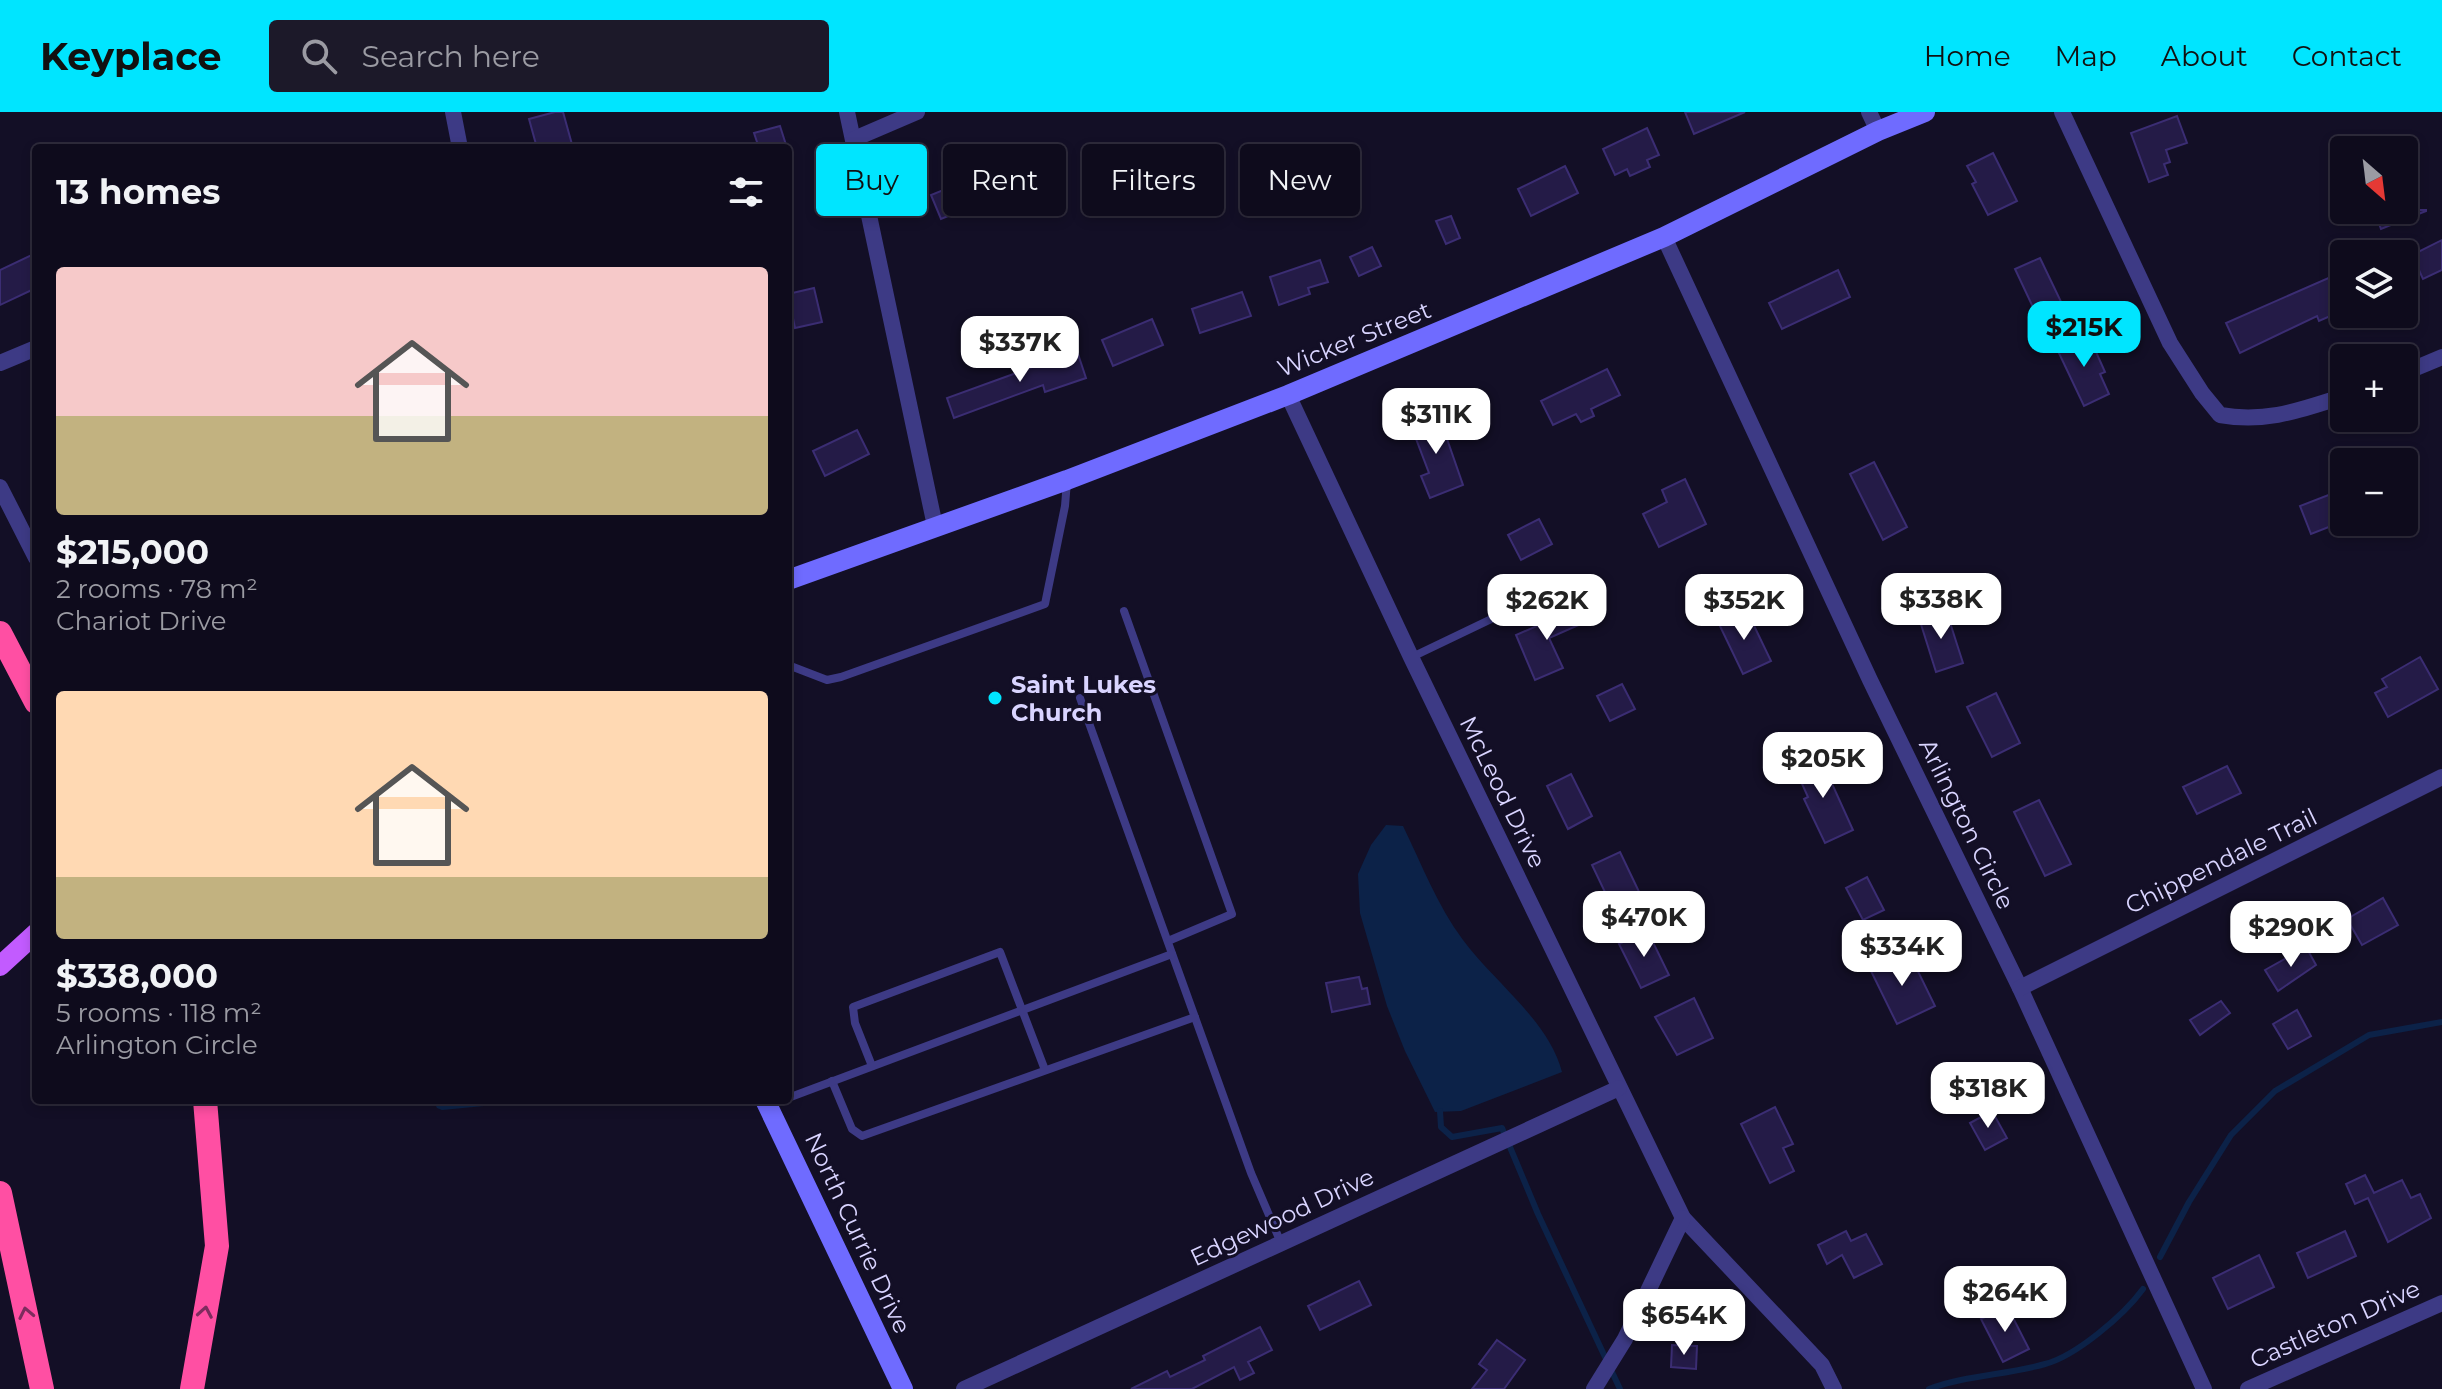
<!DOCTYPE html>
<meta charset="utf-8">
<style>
:root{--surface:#0e0b1c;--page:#1c1929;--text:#f1f3f6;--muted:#9b9ba3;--line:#2e2b3b;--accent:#00e5ff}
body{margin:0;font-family:Montserrat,sans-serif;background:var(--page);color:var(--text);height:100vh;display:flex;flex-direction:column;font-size:30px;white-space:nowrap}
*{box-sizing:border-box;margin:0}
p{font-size:26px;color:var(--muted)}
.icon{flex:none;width:44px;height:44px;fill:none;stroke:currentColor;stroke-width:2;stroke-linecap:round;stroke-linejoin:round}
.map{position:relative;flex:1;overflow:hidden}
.details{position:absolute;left:32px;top:32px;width:760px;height:960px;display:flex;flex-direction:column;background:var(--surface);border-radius:8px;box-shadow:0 4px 12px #0003,0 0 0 2px var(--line)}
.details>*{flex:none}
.guide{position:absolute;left:816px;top:32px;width:760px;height:72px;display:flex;gap:16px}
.needle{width:52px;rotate:152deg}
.tools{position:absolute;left:2330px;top:24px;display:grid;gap:16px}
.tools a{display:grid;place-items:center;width:88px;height:88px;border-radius:8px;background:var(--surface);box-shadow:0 4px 12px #0003,0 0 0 2px var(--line);font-size:40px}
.price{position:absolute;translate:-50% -68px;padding:0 18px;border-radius:16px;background:#fff;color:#222;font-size:26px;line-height:52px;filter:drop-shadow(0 2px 4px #0008)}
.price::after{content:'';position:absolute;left:50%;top:48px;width:24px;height:18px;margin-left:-12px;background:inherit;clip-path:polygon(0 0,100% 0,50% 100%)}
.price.selected{background:var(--accent);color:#111}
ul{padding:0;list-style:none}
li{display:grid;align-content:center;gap:16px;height:424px;padding:0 24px}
li span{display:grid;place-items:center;height:248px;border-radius:8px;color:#555}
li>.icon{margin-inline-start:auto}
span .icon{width:144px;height:144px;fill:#fffc;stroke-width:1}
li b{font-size:34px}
h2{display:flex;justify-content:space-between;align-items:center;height:96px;padding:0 24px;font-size:34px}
.pill{padding:0 28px;border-radius:8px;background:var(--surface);box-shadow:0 4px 12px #0003,0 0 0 2px var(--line);font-size:28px;line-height:72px}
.pill.selected{background:var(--accent);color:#111}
header{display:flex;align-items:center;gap:48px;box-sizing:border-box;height:112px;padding:0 40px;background:var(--accent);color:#111}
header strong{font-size:38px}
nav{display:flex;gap:44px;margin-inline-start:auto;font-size:28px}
.search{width:560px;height:72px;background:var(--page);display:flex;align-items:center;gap:20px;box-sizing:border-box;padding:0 28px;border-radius:8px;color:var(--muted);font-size:30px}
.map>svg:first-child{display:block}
.water{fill:#0c2248}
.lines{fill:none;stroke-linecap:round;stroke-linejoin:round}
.stream{stroke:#0c2248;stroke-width:6}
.building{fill:#241b47;stroke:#3b2d73;stroke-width:2}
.lane{stroke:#3d3a85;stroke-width:8}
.street{stroke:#3d3a85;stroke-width:16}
.secondary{stroke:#6f6bff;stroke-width:20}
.primary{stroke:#c25bff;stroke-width:20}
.highway{stroke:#ff4fa3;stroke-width:24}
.oneway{stroke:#7d2c5e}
.poi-dot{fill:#00e5ff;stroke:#130f26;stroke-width:3}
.labels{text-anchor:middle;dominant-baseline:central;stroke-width:6;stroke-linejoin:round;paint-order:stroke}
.street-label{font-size:24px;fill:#d9d4ff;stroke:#130f26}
.poi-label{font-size:24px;font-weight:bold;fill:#d9d4ff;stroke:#130f26;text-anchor:start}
</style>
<header>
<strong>Keyplace</strong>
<div class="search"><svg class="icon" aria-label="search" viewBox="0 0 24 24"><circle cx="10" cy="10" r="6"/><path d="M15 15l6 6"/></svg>Search here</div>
<nav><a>Home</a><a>Map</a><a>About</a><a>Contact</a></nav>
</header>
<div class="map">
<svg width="2442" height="1277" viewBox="0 0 2442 1277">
<rect width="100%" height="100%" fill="#130f26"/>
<g class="water">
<path d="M1386,713l17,1c19,39 34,79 60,114 31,42 86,81 99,132l-101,39 -26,1 -30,-61 -18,-45 -27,-93 -2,-39 13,-29z"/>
<polygon points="433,988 519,988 514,991 442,998 437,996"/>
</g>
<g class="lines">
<g class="stream">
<polyline points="1440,999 1441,1015 1452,1025 1502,1016 1538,1102 1620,1277"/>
<polyline points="2160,1145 2189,1090 2231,1023 2275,979 2369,923 2442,910"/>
<path d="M1929,1277c37,-14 78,-14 116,-25 31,-8 79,-49 98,-75"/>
</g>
</g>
<g class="building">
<polygon points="555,0 563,0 573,36 537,36 529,7"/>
<polygon points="1685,0 1745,0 1694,22"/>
<polygon points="2177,4 2187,31 2166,38 2170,50 2164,52 2168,63 2149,70 2131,21"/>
<polygon points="780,14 787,36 759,36 754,21"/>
<polygon points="1647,16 1659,43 1647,48 1650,55 1630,64 1627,57 1615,63 1603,37"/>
<polygon points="1041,32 1054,59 1041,66 1044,73 1028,81 1023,70 1011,76 999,52"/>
<polygon points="1993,41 2017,89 1988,103 1972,72 1976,70 1967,54"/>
<polygon points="1565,54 1578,81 1531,104 1518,77"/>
<polygon points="968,68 978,92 941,107 931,83"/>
<polygon points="2374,98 2426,98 2426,99 2381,117"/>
<polygon points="1451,104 1460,126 1446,132 1436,109"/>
<polygon points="2442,128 2442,158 2423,167 2412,143"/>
<polygon points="1372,135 1381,154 1359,164 1350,145"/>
<polygon points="36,141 36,176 0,193 0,158"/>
<polygon points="2040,146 2064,196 2039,208 2015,157"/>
<polygon points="1320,148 1328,170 1308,176 1310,182 1279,193 1270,165"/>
<polygon points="1838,158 1850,185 1782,217 1769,191"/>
<polygon points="2333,164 2337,172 2344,169 2344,198 2319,209 2317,204 2240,241 2226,211"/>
<polygon points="814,176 822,210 795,216 788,182"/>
<polygon points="1242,180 1251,204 1200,221 1192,197"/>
<polygon points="1152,207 1163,233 1113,254 1102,228"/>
<polygon points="2088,222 2105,260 2100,262 2109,282 2084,294 2057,237"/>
<polygon points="1077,239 1086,266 1045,280 1043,273 954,306 947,286"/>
<polygon points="1607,257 1620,283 1591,297 1594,304 1581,310 1576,302 1553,313 1541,289"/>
<polygon points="1438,301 1463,373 1430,386 1421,364 1429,361 1410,311"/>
<polygon points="857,318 869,342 825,364 813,339"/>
<polygon points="1874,350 1907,415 1883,428 1850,362"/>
<polygon points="1685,367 1706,412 1659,435 1643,402 1667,390 1662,378"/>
<polygon points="2344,377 2344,409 2311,422 2300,394"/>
<polygon points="1539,407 1552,432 1521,448 1508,423"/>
<polygon points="1573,491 1581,512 1549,526 1563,556 1535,568 1516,523 1553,507 1551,501"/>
<polygon points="1746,497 1771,549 1743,562 1718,510"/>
<polygon points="1946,498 1963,551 1936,560 1919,506"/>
<polygon points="2420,545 2438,577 2388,605 2375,581 2387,575 2382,567"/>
<polygon points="1622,572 1635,597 1610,609 1597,584"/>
<polygon points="1996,581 2020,631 1992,645 1967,595"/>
<polygon points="1819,643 1853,718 1825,731 1804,687 1808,685 1794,654"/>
<polygon points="2227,654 2241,681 2197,702 2183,675"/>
<polygon points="1571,662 1592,704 1568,717 1547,674"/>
<polygon points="2039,688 2071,752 2045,764 2014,700"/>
<polygon points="1620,740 1642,786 1614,799 1592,753"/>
<polygon points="1867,765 1884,798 1863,808 1846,776"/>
<polygon points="2383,786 2398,813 2362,833 2347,807"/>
<polygon points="1647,818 1669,863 1641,876 1619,832"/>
<polygon points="2306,835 2316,853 2278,879 2265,858"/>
<polygon points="1908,839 1935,894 1897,912 1870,857"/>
<polygon points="1359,865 1362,877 1367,876 1370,892 1332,900 1326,871"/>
<polygon points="1694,886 1713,926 1677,943 1655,905"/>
<polygon points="2221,889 2230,901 2200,923 2190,908"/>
<polygon points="2297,898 2311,924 2288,937 2273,912"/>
<polygon points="1775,995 1793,1032 1783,1036 1794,1059 1770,1071 1741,1012"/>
<polygon points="1992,999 2007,1026 1985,1038 1970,1011"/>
<polygon points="2365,1063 2374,1081 2402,1068 2411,1086 2420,1082 2431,1106 2388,1130 2368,1086 2355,1092 2346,1072"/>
<polygon points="1846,1119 1851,1129 1866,1122 1882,1152 1854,1166 1842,1143 1827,1152 1818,1133"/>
<polygon points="2345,1119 2356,1144 2308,1166 2297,1141"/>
<polygon points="2259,1143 2274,1175 2228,1197 2213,1166"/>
<polygon points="1359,1169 1371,1193 1320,1218 1308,1194"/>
<polygon points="2007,1194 2029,1237 2003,1250 1981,1207"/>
<polygon points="1260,1215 1272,1238 1248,1250 1254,1261 1240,1268 1234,1255 1192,1277 1131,1277 1167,1259 1170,1265 1205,1248 1203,1244"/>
<polygon points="1497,1228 1525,1248 1504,1277 1472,1277 1487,1258 1479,1252"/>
<polygon points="1672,1233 1697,1234 1696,1257 1671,1255"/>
</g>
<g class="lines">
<g class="lane">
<polyline points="1124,499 1232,802 1168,829"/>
<polyline points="1412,545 1558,475"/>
<polyline points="788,553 827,568 841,565 1045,492 1065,394 1067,369"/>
<polyline points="1080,586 1251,1061 1281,1131"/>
<polyline points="872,954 855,911 853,895 1000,840 1045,958"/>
<polyline points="832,969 852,1017 862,1024 1195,905"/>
<polyline points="788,986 1172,842"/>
</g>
<g class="street">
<polyline points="453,0 460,36"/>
<polyline points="847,0 935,414"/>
<polyline points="1869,0 1878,19"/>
<path d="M2062,0l108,231 32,50 18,22c47,8 80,-5 124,-19"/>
<polyline points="854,27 917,0"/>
<polyline points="1664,125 1870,568 2020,876 2204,1277"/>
<polyline points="0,251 36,236"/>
<polyline points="2404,261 2442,245"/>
<polyline points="1288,283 1411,545 1683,1106 1822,1253 1834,1277"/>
<polyline points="0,375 36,446"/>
<polyline points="2020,876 2442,665"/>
<polyline points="964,1277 1619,976"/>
<polyline points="1594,1277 1625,1227 1683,1106"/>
<polyline points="2248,1277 2442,1191"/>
</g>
<g class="secondary">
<polyline points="788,468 1067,368 1288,283 1664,125 1878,19 1925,0"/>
<polyline points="765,988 903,1277"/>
</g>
<polyline class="primary" points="0,854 36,821"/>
<g class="highway">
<polyline points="0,521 36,590"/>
<polyline points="0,1081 42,1277"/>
<polyline points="192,1277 217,1134 205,988"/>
</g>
</g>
<defs><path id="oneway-chevron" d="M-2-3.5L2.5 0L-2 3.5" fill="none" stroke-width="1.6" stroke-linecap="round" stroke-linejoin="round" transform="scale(2)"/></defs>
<g class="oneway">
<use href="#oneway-chevron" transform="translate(205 1200) rotate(-80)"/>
<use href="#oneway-chevron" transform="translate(26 1201) rotate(-102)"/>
</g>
<circle class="poi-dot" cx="995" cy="586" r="8"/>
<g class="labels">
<g class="street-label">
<text transform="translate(1354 227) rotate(-22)">Wicker Street</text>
<text transform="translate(1503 680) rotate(64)">McLeod Drive</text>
<text transform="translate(1967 712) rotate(64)">Arlington Circle</text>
<text transform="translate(2221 749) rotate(-26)">Chippendale Trail</text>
<text transform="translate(1282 1105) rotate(-25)">Edgewood Drive</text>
<text transform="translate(858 1121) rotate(65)">North Currie Drive</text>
<text transform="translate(2335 1212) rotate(-24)">Castleton Drive</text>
</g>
<g class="poi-label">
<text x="1011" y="572">Saint Lukes<tspan x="1011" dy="28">Church</tspan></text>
</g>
</g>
</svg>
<div class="tools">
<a><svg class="needle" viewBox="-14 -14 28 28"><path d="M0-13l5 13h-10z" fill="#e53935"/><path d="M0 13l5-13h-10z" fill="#9b9ba3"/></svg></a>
<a><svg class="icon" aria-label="layers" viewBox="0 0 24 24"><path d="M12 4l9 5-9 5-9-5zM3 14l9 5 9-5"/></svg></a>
<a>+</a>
<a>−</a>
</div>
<b class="price selected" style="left:2084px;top:257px">$215K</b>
<b class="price" style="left:1020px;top:272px">$337K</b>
<b class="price" style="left:1436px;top:344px">$311K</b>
<b class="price" style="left:1941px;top:529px">$338K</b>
<b class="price" style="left:1547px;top:530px">$262K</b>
<b class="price" style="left:1744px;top:530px">$352K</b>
<b class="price" style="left:1823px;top:688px">$205K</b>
<b class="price" style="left:1644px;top:847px">$470K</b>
<b class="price" style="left:2291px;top:857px">$290K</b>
<b class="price" style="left:1902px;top:876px">$334K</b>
<b class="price" style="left:1988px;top:1018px">$318K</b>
<b class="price" style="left:2005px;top:1222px">$264K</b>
<b class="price" style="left:1684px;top:1245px">$654K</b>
<div class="guide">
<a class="pill selected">Buy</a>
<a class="pill">Rent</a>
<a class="pill">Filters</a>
<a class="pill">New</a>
</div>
<section class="details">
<h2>13 homes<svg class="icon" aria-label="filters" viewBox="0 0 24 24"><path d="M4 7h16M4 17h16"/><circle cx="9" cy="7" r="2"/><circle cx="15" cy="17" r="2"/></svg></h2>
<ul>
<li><span style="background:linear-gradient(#f6c9c9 60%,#c2b280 0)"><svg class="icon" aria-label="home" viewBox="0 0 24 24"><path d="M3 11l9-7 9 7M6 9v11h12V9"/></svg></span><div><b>$215,000</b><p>2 rooms · 78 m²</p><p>Chariot Drive</p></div></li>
<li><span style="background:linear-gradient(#ffd9b3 75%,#c2b280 0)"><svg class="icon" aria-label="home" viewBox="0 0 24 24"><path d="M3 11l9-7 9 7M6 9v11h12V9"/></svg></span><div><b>$338,000</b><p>5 rooms · 118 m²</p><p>Arlington Circle</p></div></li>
</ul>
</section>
</div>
